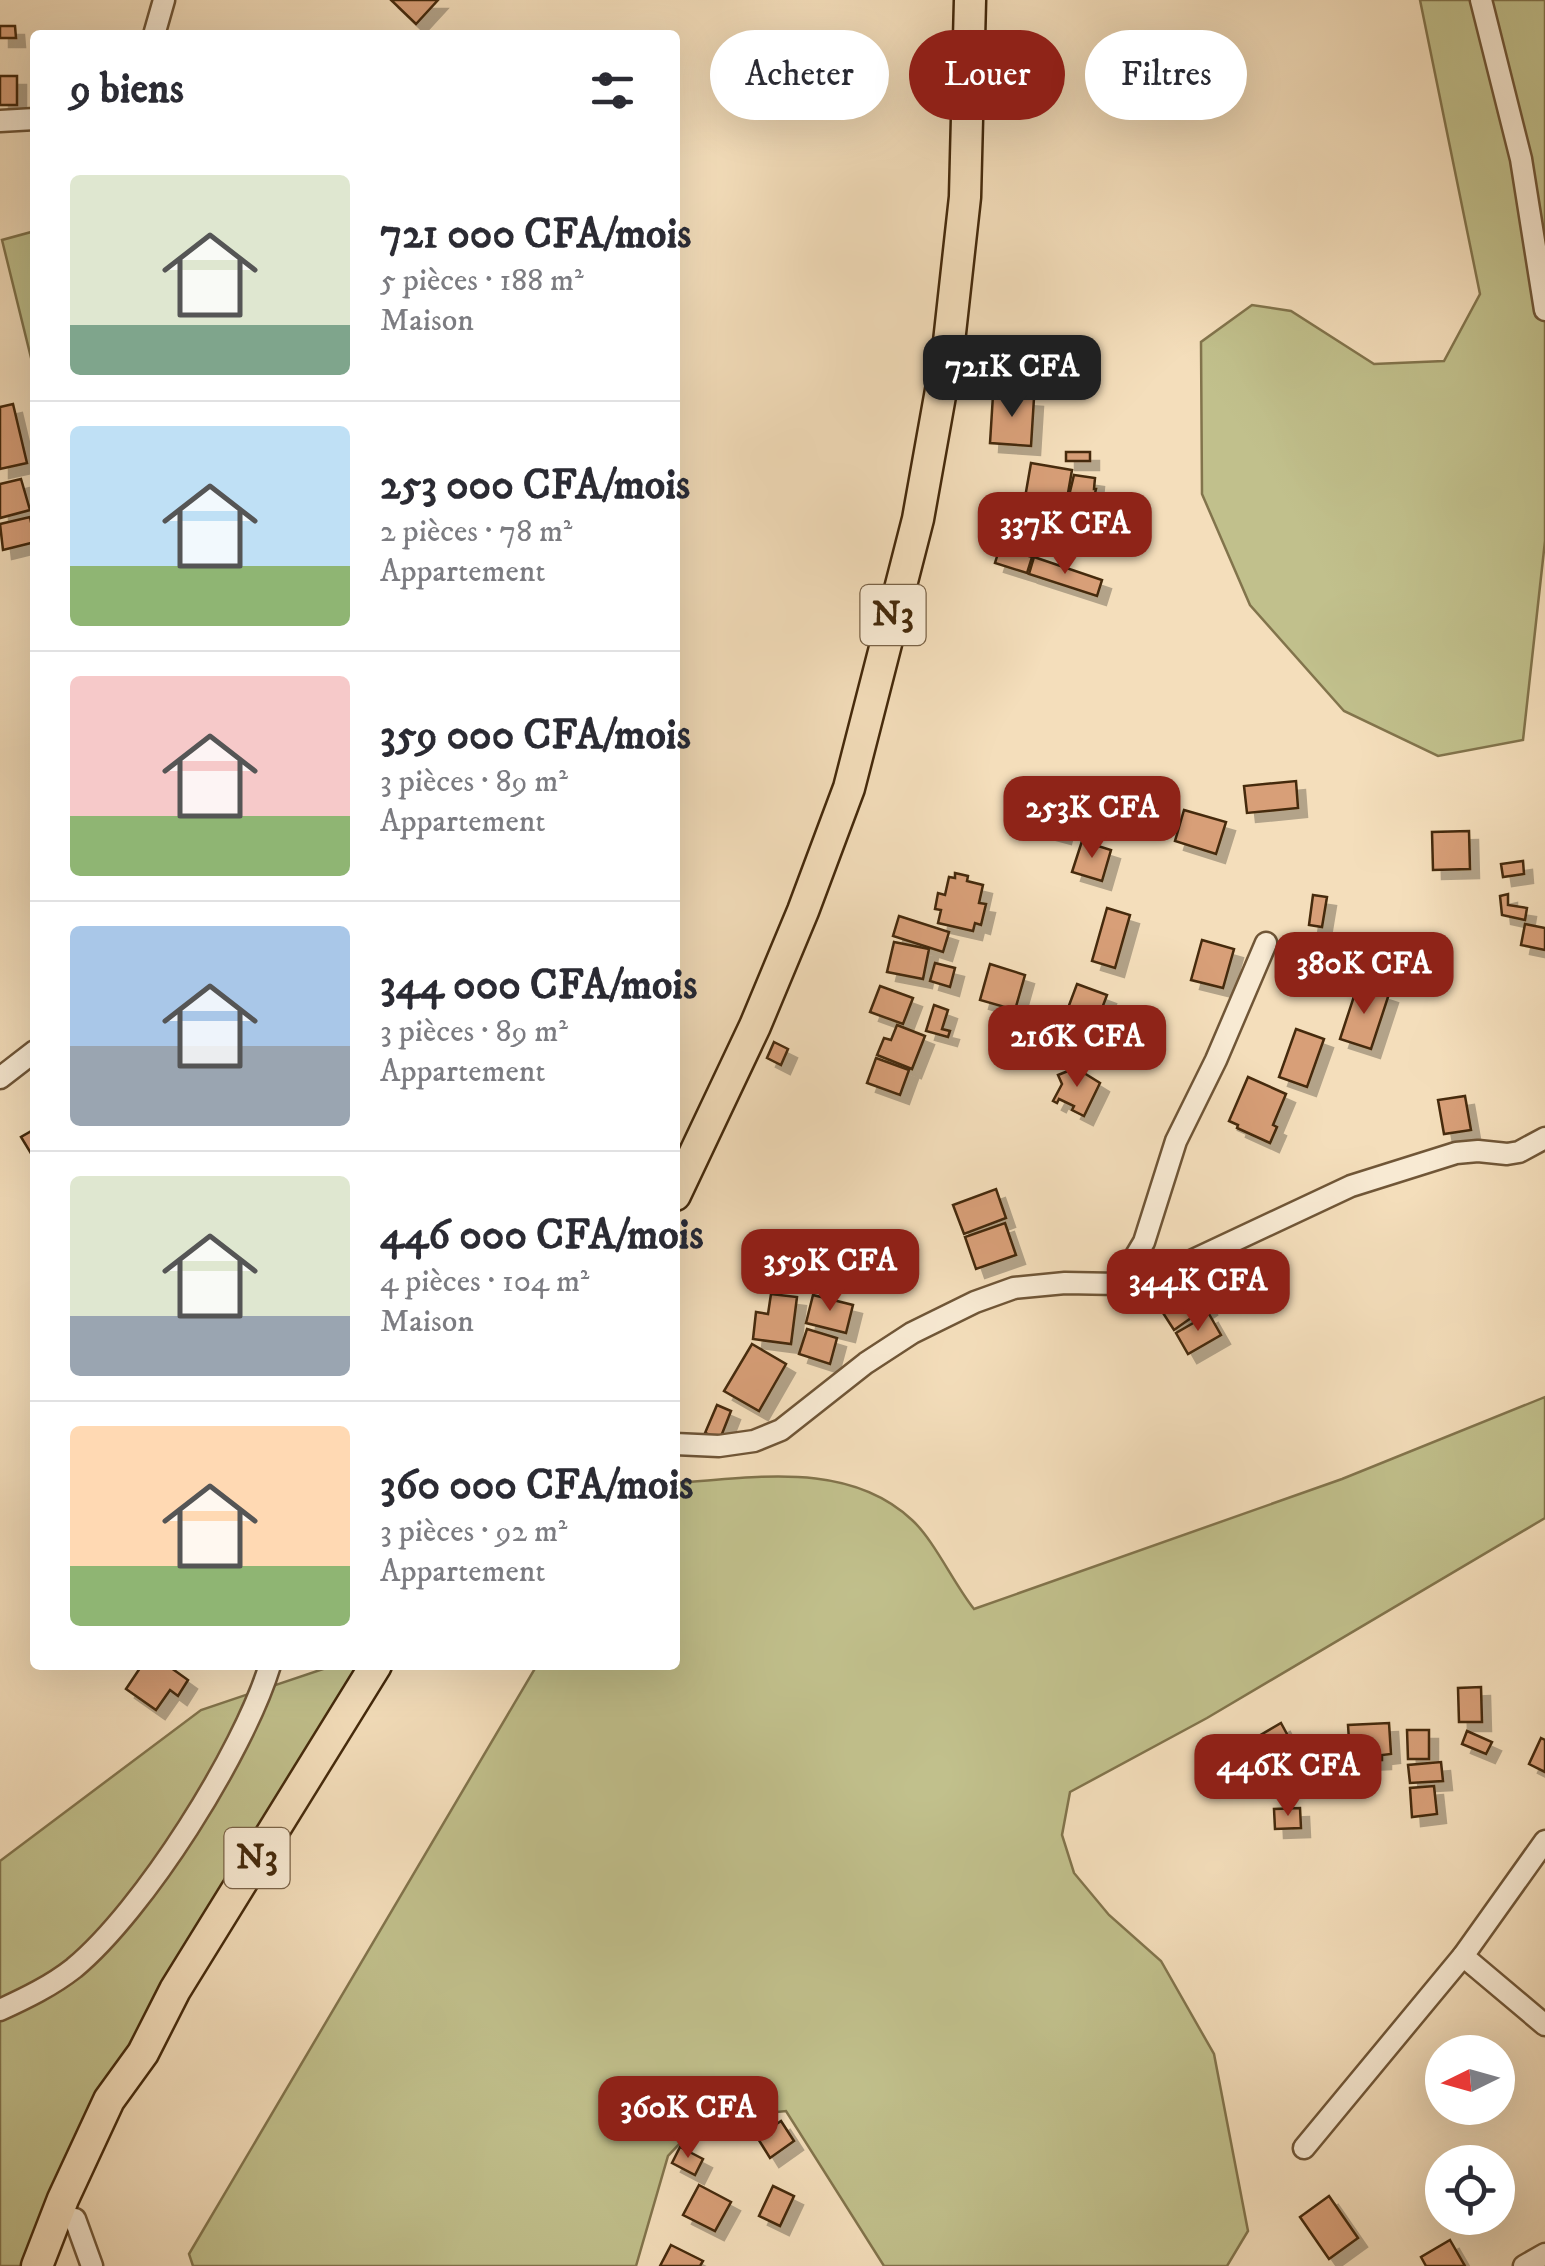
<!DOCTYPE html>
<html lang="fr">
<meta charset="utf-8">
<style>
:root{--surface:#fff;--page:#f7f7f7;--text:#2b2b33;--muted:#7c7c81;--line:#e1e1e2;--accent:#8f2418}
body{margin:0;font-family:"IM FELL DW Pica",serif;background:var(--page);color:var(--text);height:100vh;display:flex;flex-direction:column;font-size:38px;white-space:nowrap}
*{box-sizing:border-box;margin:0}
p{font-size:32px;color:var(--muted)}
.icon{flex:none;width:55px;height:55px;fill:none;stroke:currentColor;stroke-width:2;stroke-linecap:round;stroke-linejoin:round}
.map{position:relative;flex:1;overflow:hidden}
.sheet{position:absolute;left:30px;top:30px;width:650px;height:1640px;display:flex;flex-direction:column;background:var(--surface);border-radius:10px;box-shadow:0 10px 40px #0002}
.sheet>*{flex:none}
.guide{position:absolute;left:710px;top:30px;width:685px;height:90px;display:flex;gap:20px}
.needle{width:65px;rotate:265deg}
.buttons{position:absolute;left:1425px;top:2035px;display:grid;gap:20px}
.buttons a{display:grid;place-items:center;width:90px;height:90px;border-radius:50%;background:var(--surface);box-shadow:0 10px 40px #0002;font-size:50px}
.price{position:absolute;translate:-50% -85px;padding:0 22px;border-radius:20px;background:var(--accent);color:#fff;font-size:32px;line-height:65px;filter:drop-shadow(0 2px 5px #0008)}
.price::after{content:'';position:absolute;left:50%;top:60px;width:30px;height:22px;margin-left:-15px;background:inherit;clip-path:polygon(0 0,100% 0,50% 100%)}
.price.current{background:#222;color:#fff}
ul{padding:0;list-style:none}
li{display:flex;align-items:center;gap:30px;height:250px;padding:0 40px}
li+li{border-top:2px solid var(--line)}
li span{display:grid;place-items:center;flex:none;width:280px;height:200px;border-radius:10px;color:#555}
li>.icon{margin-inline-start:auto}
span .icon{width:120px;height:120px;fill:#fffc;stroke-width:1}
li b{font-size:42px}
h2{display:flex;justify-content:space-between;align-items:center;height:120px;padding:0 40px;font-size:42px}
.tag{padding:0 35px;border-radius:45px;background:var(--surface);box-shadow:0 10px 40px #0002;font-size:35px;line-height:90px}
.tag.current{background:var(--accent);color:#fff}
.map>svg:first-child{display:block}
.green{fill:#c1c08c;stroke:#82744c;stroke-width:2.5}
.building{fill:#d89f78;stroke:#44290b;stroke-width:2.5;filter:url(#shadow)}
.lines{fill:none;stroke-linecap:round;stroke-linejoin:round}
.minor-casing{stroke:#705637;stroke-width:25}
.highway-casing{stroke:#44290b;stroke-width:35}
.minor{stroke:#f8ead3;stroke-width:20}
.highway{stroke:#f4debb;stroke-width:30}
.labels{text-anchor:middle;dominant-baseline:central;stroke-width:8;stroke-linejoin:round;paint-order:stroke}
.shield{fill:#f8ead3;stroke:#7a6347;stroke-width:2.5}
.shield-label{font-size:35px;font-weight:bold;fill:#44290b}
</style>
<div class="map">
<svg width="1545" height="2266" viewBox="0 0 1545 2266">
<defs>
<filter id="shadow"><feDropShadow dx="9" dy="9" stdDeviation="0" flood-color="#0004"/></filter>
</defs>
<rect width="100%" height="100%" fill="#f4debb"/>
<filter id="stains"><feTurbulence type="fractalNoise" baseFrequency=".002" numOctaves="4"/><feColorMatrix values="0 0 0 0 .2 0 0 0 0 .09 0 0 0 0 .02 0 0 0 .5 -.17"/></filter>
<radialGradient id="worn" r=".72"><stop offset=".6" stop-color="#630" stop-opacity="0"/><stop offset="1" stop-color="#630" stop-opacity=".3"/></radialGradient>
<g class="green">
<polygon points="1420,0 1545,0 1545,541 1523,740 1438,756 1344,711 1250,605 1202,494 1201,342 1252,305 1291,311 1374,364 1444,361 1480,294"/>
<polygon points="35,231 35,374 2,240"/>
<path d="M1545,1397v121l-338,200 -137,74 -8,43 12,38 35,42 52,46 53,93 34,177 -21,35h-343l-98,-155 -84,9 -34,36 -32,110h-443l-4,-12 348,-589h138v-182c79,-5 173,-23 237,37 22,20 42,64 62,89l368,-130z"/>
<polygon points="335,1665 378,1665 66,2201 37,2266 0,2266 0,1861 201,1710"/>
</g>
<g class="building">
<polygon points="391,0 438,0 416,24"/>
<polygon points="0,26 15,26 16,38 0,38"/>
<rect x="0" y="76" width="17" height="29"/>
<polygon points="993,395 1034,398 1031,446 990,443"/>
<polygon points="13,404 27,463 0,469 0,407"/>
<rect x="1066" y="452" width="24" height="9"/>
<polygon points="1031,463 1072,470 1063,522 1022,515"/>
<polygon points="1074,475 1095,478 1094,489 1096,489 1091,511 1071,508 1072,501 1068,500"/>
<polygon points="21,479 30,510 0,518 0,484"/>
<polygon points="1071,512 1091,513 1090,527 1070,525"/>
<polygon points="30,517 35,542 3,550 0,524"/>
<polygon points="1000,547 1032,557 1027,573 995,563"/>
<polygon points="1034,557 1102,580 1097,596 1029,574"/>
<polygon points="1296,781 1298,808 1247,813 1244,786"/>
<polygon points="1050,806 1068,811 1062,835 1044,830"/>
<polygon points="1184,810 1226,822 1216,854 1175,841"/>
<polygon points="1469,831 1470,869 1433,870 1432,832"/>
<polygon points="1082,841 1111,850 1102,881 1072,872"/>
<polygon points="1523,861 1524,874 1503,877 1501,864"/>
<polygon points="955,873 968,876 967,881 983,885 979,903 986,904 981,925 975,923 973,931 938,923 941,910 935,909 938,893 945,895 949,877 955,878"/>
<polygon points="1508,894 1508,905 1527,908 1525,920 1502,915 1500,896"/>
<polygon points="1313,895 1327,897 1322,927 1309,925"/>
<polygon points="1107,908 1130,915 1115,968 1092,961"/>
<polygon points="899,916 949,932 943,952 893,936"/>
<polygon points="1525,924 1545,928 1545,950 1521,945"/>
<polygon points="1202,940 1234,949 1223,988 1191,980"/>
<polygon points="894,942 929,949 923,979 887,972"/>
<polygon points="935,963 955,968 950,987 930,981"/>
<polygon points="990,964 1025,975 1015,1010 980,1000"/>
<polygon points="1077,984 1107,995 1095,1027 1065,1016"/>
<polygon points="1358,984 1389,994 1371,1049 1340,1039"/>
<polygon points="880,986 913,998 903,1024 870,1012"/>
<polygon points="934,1005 948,1010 942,1029 950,1031 948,1037 926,1031"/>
<polygon points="897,1025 925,1036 912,1069 877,1055 884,1038 891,1040"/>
<polygon points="1296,1029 1324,1039 1307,1087 1279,1077"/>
<polygon points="774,1042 788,1049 781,1065 767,1058"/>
<polygon points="876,1058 909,1070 900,1095 867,1083"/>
<polygon points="1076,1068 1100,1083 1084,1116 1072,1110 1074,1106 1059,1099 1057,1103 1053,1101 1062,1084 1058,1075 1068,1071 1073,1074"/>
<polygon points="1248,1077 1286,1094 1273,1125 1277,1127 1270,1143 1237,1128 1238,1125 1229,1121"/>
<polygon points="1465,1096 1471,1130 1444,1134 1438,1100"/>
<polygon points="35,1129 35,1160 21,1137"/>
<polygon points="996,1189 1006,1218 964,1234 953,1205"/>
<polygon points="1005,1223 1016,1255 976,1269 965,1237"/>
<polygon points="1189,1279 1208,1306 1174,1330 1156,1302"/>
<polygon points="771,1294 797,1297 791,1344 753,1339 756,1312 768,1314"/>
<polygon points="813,1295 853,1305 846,1333 806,1323"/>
<polygon points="1209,1314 1221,1335 1188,1354 1176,1333"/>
<polygon points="807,1329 837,1338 830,1364 799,1354"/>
<polygon points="752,1344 786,1364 759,1411 724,1391"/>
<polygon points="717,1405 731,1411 720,1439 705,1433"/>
<polygon points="142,1665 167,1665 188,1680 178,1696 170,1690 156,1710 126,1689"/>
<polygon points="1481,1687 1482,1722 1459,1722 1458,1688"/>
<polygon points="1281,1723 1301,1760 1271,1776 1252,1740"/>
<polygon points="1389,1723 1391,1754 1382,1755 1382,1760 1362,1761 1362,1755 1350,1756 1348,1725"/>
<polygon points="1407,1730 1429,1730 1429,1759 1408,1759"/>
<polygon points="1467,1731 1492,1742 1486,1754 1462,1744"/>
<polygon points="1541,1738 1545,1740 1545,1772 1529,1764"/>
<polygon points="1441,1762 1443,1781 1410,1783 1408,1765"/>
<polygon points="1434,1786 1437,1814 1412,1817 1410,1788"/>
<polygon points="1300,1808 1301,1828 1275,1829 1274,1809"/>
<polygon points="781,2121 794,2141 770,2158 757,2137"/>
<polygon points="680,2147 703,2159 695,2175 672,2163"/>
<polygon points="699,2185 731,2202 715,2231 683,2215"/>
<polygon points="773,2186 794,2196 780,2226 759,2216"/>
<polygon points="1329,2196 1358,2238 1329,2259 1300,2217"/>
<polygon points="1450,2240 1465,2266 1426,2266 1421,2257"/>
<polygon points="671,2245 703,2261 700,2266 660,2266"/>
</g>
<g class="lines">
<defs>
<g id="minor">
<polyline points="1481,0 1521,159 1545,310"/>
<polyline points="154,35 164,0"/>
<polyline points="0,121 35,119"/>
<polyline points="0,1078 35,1051"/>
<polyline points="1119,1284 1144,1242 1176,1141 1216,1060 1266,943"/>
<polyline points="675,1444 719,1446 754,1441 781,1430 866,1363 912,1333 975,1302 1014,1288 1065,1283 1119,1284 1157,1277 1351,1186 1456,1153 1478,1151 1507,1154 1519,1152 1545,1138"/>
<polyline points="1545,1841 1463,1956 1545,2025"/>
<path d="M0,2010c26,-12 51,-24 74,-42 70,-58 169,-215 196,-303"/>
<polyline points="1304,2148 1463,1956"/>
<polyline points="75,2219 92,2266"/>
<polyline points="1524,2266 1545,2254"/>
</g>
<g id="highway">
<polyline points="675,1195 755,1026 803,911 849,788 918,519 948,351 965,197 970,0"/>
<polyline points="37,2266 63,2199 109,2100 143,2053 175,1990 376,1665"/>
</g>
</defs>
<use href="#minor" class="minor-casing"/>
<use href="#highway" class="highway-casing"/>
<use href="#minor" class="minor"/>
<use href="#highway" class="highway"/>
</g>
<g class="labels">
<g class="shield">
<rect x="860.5" y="585" width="65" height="60" rx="8"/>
<rect x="224.5" y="1828" width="65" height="60" rx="8"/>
</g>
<g class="shield-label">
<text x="893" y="615">N3</text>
<text x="257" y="1858">N3</text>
</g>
</g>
<rect width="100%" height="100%" filter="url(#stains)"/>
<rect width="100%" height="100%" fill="url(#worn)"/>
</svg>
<div class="buttons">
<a><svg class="needle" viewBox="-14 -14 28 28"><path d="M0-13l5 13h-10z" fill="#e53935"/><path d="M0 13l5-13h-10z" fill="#7c7c81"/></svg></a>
<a><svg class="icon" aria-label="locate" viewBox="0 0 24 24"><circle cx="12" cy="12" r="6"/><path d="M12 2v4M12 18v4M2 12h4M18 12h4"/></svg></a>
</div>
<b class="price current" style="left:1012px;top:420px">721K CFA</b>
<b class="price" style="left:1065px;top:577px">337K CFA</b>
<b class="price" style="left:1092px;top:861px">253K CFA</b>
<b class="price" style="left:1364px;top:1017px">380K CFA</b>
<b class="price" style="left:1077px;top:1090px">216K CFA</b>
<b class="price" style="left:830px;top:1314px">359K CFA</b>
<b class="price" style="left:1198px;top:1334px">344K CFA</b>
<b class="price" style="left:1288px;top:1819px">446K CFA</b>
<b class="price" style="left:688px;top:2161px">360K CFA</b>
<div class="guide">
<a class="tag">Acheter</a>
<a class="tag current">Louer</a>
<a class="tag">Filtres</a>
</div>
<section class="sheet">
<h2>9 biens<svg class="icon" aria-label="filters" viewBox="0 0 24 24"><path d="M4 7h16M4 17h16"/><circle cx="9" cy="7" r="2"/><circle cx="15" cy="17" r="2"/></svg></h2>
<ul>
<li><span style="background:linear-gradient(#dfe7d0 75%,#7fa58c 0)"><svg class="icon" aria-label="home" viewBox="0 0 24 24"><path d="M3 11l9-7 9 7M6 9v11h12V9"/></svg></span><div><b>721 000 CFA/mois</b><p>5 pièces · 188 m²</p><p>Maison</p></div></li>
<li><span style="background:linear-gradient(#bfe0f5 70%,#8fb573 0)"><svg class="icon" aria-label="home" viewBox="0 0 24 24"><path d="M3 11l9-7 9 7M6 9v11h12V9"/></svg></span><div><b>253 000 CFA/mois</b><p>2 pièces · 78 m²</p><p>Appartement</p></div></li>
<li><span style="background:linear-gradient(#f6c9c9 70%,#8fb573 0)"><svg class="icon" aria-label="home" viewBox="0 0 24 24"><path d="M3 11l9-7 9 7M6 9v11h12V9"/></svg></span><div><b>359 000 CFA/mois</b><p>3 pièces · 89 m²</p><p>Appartement</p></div></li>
<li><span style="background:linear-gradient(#a9c7e8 60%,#9aa5b1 0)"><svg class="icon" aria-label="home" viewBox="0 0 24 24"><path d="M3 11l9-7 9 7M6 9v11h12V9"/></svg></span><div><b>344 000 CFA/mois</b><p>3 pièces · 89 m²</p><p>Appartement</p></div></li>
<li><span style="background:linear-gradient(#dfe7d0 70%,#9aa5b1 0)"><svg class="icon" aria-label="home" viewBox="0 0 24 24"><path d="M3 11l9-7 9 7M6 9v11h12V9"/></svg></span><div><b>446 000 CFA/mois</b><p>4 pièces · 104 m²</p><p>Maison</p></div></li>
<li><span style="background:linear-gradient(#ffd9b3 70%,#8fb573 0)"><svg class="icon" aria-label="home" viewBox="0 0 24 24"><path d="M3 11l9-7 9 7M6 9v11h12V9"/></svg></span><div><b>360 000 CFA/mois</b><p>3 pièces · 92 m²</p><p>Appartement</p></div></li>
</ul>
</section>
</div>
